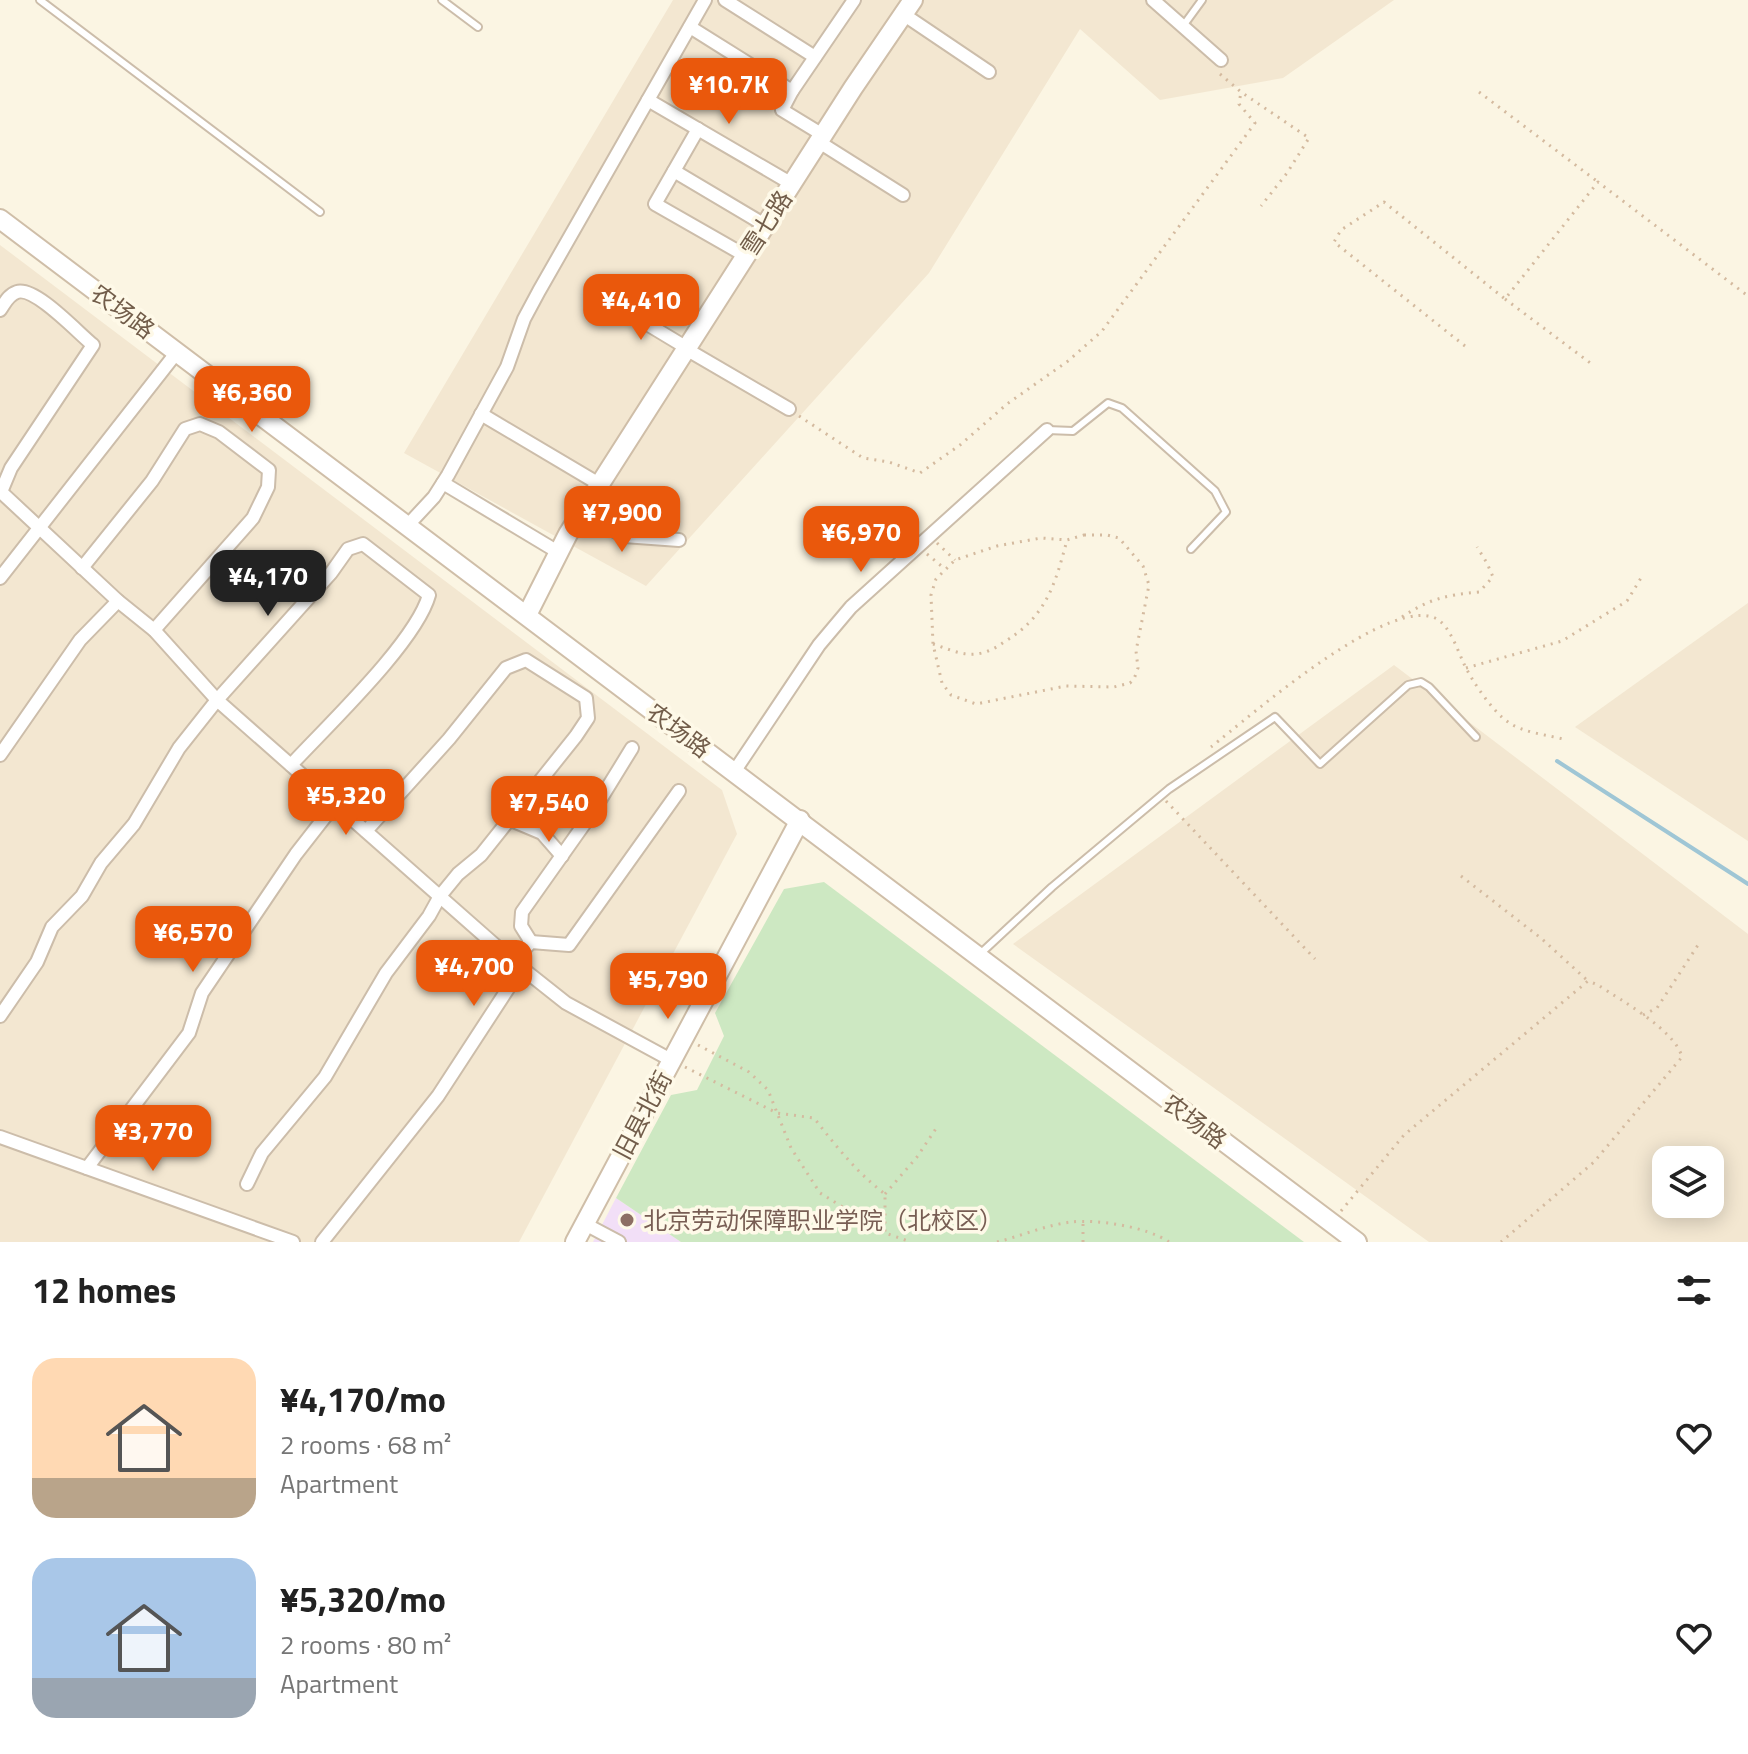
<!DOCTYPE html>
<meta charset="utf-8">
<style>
:root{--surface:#fff;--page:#f2f2f2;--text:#222;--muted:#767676;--accent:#ea580c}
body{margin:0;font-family:"Titillium Web","Noto Sans SC",sans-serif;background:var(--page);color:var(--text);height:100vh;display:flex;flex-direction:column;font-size:30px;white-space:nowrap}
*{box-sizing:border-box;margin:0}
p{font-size:26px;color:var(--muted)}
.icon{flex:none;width:44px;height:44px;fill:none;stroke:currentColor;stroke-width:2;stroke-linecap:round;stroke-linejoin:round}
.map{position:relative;height:1242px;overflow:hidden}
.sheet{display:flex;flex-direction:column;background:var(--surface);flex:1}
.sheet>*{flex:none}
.tools{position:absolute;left:1652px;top:1146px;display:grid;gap:16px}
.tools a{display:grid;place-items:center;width:72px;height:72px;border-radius:16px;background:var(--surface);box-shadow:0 4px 20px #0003;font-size:40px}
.price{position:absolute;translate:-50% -68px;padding:0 18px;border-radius:16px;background:var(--accent);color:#fff;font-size:26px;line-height:52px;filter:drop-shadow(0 2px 4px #0008)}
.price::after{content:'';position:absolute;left:50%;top:48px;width:24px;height:18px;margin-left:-12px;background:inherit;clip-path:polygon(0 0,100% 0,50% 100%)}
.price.selected{background:#222;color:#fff}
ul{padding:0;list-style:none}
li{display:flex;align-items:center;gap:24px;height:200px;padding:0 32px}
li span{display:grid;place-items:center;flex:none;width:224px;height:160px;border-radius:24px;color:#555}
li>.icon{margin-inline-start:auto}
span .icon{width:96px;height:96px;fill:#fffc;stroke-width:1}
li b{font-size:34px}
h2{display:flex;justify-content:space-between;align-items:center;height:96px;padding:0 32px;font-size:34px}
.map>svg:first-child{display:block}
.residential{fill:#f3e7d1;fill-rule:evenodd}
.education{fill:#f2dff7}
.green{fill:#cde8c2}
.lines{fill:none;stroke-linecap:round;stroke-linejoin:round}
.stream{stroke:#9fc6d5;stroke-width:4}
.lane-casing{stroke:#ccbdaa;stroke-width:10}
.street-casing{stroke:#ccbdaa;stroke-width:16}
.secondary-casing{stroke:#cfbea8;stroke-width:22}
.path{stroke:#d4ba9f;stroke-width:3;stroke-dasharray:2 6;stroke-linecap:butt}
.lane{stroke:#fff;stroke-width:6}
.street{stroke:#fff;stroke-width:12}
.secondary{stroke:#fff;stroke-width:18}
.education-dot{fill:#8d6e63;stroke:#fef9e8;stroke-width:3}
.labels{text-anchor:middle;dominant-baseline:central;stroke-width:7;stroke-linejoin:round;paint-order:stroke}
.street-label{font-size:24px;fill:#725d4a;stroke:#fef9e8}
.education-label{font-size:24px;fill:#785e54;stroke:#fef9e8;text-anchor:start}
</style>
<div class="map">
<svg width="1748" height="1242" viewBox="0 0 1748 1242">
<rect width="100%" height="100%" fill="#fbf5e3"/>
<g class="residential">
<polygon points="673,0 1394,0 1283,78 1160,100 1080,29 929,273 646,586 404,453"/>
<polygon points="0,245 722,790 737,834 519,1242 0,1242"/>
<polygon points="1748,603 1748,841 1575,727"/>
<path d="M1394,665l354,269v308h-319l-416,-298zM1666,1160h44v44h-44z"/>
</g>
<polygon class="education" points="616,1198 681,1242 593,1242"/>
<polygon class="green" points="824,882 1304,1242 681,1242 616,1198 671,1095 697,1090 724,1036 715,1013 784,889"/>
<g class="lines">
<polyline class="stream" points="1557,761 1748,884"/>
<defs>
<g id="lane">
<polyline points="40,0 320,212"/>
<polyline points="442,0 478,27"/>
<polyline points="1183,26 1202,0"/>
<polyline points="1047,430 1073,431 1108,403 1122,408 1215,491 1226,512 1191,549"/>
<polyline points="980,954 1052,887 1169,789 1275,717 1320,764 1408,685 1421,682 1429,687 1476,737"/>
</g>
<g id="street">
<polyline points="725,0 815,57"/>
<polyline points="1153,0 1221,60"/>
<polyline points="903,14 989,72"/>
<polyline points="690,27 792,91 782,110 823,135"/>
<polyline points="792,91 854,0"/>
<polyline points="648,100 792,184"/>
<polyline points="698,129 655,204 746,256"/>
<polyline points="819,142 903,195"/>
<polyline points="674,171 765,225"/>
<polyline points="614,304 687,348"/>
<path d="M0,310c5,-7 8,-15 17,-18 18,-6 61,41 76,53l-82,123 -10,24"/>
<polyline points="686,349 789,409"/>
<polyline points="481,414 599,484"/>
<polyline points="443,483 558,552"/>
<polyline points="0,491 118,601 154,630 217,700 513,961 531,942 569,945 679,791"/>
<polyline points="581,513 624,536 679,540"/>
<polyline points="408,525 434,497 448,475 507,367 524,319 539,291 705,0"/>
<polyline points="82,568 152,481 185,429 200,424 219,432 269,470 268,487 253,518 154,630"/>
<polyline points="0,578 177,352"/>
<polyline points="0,755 80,640 118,601"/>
<polyline points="734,772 819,645 851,607 1047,430"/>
<polyline points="511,820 542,833 562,856"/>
<polyline points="531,942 521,926 522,912 592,813 632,748"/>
<path d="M0,1016l37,-54 15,-35 30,-31 19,-33 33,-39 45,-76 38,-48 114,-127 17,-24 15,-5 66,51c-13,47 -102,131 -138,170"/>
<polyline points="0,1137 293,1242"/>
<polyline points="87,1168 189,1033 202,993 296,854 335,804"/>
<polyline points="247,1184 262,1153 325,1077 386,973 429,916 440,896 458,874 481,855 576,736 588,718 586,698 526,660 506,668 449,739 366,831"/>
<polyline points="585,1224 619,1242"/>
<polyline points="322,1242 438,1096 511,984 513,961 566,1003 671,1060"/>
</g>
<g id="secondary">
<polyline points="0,219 1357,1242"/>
<polyline points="527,615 568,534 853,88 913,0"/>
<polyline points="575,1242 800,820"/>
</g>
</defs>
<use href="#lane" class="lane-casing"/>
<use href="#street" class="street-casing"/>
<use href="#secondary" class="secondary-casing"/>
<g class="path">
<polyline points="1220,74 1241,92 1309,138 1287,173 1261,206"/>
<polyline points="1479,92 1598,182"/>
<polyline points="1505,299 1593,365"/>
<polyline points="1465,346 1334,242 1341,230 1384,202 1505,299 1598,182 1748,296"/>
<polyline points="799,416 863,458 889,462 920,473 960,445 1007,404 1068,361 1102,331 1255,123 1239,104 1241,92"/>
<polygon points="1084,535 1107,535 1119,538 1143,566 1149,585 1136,651 1138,668 1134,679 1130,683 1114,687 1066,686 976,704 951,695 942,683 933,644 931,595 936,579 955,560 997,546 1041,538 1067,540"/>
<polyline points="937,543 955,560"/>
<polyline points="927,554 945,569"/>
<path d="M1402,617c27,-18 44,-22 77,-25l14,-15 -6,-14 -10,-16"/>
<path d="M933,644c13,4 29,12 43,10 10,-1 20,-6 28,-12 42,-25 51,-57 63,-102"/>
<polyline points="1466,668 1562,641 1627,601 1641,578"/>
<path d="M1211,747c36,-28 185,-160 229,-126 11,9 18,30 24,43 8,17 29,48 44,58 15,11 41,13 59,18"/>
<polyline points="1166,801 1315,959"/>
<polyline points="1461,876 1542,939 1588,981"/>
<polyline points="1643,1015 1657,1008 1698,945"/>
<polyline points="698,1045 749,1072 768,1090 791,1148 820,1193 885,1233 911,1242"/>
<path d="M685,1067l92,46 37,5c22,28 42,54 71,76v39"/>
<polyline points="885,1194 917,1157 937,1127"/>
<path d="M1341,1211l63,-76 184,-154 10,4c24,16 77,45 84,72l-88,105 -93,80"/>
<path d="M997,1242c24,-6 49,-17 74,-20 26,-3 77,5 98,20"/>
<polyline points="1083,1242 1083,1223"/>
</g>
<use href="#lane" class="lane"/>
<use href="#street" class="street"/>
<use href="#secondary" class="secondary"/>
</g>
<circle class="education-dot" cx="627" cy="1220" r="8"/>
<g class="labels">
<g class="street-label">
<text transform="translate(766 223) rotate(-57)">雪七路</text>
<text transform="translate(123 311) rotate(37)">农场路</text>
<text transform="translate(679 730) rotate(37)">农场路</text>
<text transform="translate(642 1115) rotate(-62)">旧县北街</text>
<text transform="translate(1195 1121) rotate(37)">农场路</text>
</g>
<g class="education-label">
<text x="643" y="1220">北京劳动保障职业学院（北校区）</text>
</g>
</g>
</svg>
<div class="tools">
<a><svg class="icon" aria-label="layers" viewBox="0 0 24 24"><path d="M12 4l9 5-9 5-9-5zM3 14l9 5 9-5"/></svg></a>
</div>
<b class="price" style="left:729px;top:126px">¥10.7K</b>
<b class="price" style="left:641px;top:342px">¥4,410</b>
<b class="price" style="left:252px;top:434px">¥6,360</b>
<b class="price" style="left:622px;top:554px">¥7,900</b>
<b class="price" style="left:861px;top:574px">¥6,970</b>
<b class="price selected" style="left:268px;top:618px">¥4,170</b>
<b class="price" style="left:346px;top:837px">¥5,320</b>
<b class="price" style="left:549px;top:844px">¥7,540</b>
<b class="price" style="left:193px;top:974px">¥6,570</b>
<b class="price" style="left:474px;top:1008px">¥4,700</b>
<b class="price" style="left:668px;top:1021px">¥5,790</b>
<b class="price" style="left:153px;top:1173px">¥3,770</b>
</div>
<section class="sheet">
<h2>12 homes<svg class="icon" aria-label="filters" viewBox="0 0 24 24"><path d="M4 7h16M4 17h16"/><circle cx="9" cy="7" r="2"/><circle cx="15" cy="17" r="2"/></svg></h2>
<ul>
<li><span style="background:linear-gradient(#ffd9b3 75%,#b9a48a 0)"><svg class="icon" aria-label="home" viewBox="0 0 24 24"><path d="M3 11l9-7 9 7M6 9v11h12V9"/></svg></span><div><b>¥4,170/mo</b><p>2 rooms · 68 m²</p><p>Apartment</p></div><svg class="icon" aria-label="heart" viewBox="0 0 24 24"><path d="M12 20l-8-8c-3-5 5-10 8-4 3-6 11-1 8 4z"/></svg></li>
<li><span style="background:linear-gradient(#a9c7e8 75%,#9aa5b1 0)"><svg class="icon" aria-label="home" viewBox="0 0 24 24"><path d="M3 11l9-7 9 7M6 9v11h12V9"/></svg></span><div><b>¥5,320/mo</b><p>2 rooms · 80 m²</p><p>Apartment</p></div><svg class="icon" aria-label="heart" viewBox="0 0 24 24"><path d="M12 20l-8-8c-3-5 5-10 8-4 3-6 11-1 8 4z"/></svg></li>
</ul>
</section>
